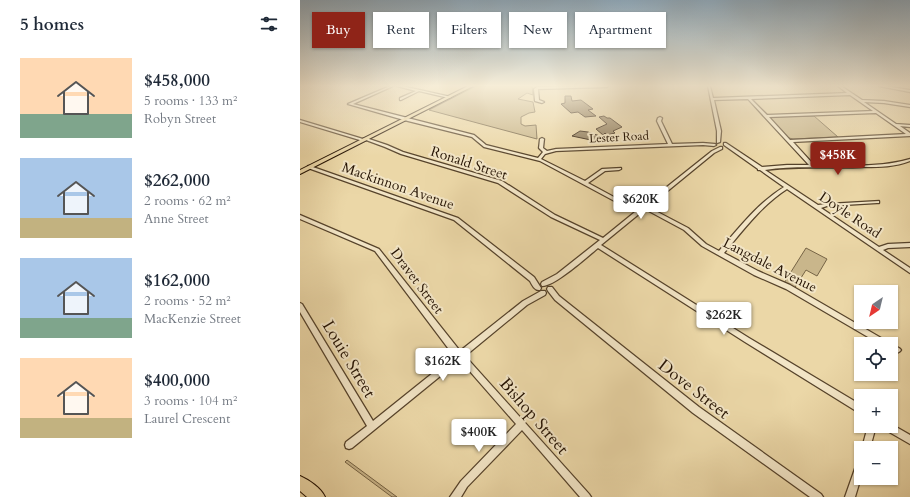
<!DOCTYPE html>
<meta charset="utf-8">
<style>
:root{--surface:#fff;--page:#f2f2f3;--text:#1f2937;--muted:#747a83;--accent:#8f2418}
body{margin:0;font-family:Cardo,serif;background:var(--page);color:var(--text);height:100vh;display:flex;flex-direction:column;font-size:15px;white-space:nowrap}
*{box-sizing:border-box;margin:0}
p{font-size:13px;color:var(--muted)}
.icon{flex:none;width:22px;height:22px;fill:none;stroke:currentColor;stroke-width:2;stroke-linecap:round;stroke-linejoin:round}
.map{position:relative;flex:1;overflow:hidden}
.panel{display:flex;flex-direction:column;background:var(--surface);width:300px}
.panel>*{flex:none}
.top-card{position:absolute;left:12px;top:12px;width:380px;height:36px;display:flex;gap:8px}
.needle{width:26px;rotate:215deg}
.controls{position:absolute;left:554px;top:285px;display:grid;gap:8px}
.controls a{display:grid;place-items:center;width:44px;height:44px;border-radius:0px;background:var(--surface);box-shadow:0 1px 3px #0004;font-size:20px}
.price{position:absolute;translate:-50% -34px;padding:0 9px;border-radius:4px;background:#fff;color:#222;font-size:13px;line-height:26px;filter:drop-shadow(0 1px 2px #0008)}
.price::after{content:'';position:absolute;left:50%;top:24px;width:12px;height:9px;margin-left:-6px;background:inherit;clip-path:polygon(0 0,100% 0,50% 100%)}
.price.current{background:var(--accent);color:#fff}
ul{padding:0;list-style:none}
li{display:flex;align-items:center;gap:12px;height:100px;padding:0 20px}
li span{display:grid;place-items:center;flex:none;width:112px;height:80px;border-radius:0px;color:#555}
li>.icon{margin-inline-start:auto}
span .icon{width:48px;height:48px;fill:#fffc;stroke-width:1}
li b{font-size:17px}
h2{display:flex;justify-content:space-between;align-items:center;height:48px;padding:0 20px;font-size:17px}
.chip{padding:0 14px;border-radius:0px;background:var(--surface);box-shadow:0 1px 3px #0004;font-size:14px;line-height:36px}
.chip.current{background:var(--accent);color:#fff}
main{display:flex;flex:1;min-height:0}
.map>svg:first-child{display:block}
.green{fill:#c9b68b;stroke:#766446}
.building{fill:#8b7858;stroke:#241202}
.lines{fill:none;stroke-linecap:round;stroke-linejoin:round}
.minor-casing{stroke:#56432b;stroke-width:2.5}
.major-casing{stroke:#241202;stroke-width:2}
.highway-casing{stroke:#241202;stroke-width:2}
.minor{fill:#f2e5c6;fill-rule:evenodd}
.major{fill:#ebd7a7;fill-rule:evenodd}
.highway{fill:#ebd7a7;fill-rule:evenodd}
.labels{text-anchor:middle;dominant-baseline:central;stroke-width:4;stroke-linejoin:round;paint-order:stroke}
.far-street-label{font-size:12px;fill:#241202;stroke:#f2e5c6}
.street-label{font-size:14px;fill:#241202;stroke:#f2e5c6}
.near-street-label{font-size:17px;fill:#241202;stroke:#f2e5c6}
</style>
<main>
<section class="panel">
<h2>5 homes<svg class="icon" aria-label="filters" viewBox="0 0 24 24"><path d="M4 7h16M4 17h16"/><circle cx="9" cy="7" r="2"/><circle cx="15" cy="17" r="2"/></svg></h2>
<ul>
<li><span style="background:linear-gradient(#ffd9b3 70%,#7fa58c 0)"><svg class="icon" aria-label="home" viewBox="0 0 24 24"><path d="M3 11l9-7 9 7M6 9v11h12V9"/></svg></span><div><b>$458,000</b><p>5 rooms · 133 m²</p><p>Robyn Street</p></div></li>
<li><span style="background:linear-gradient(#a9c7e8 75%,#c2b280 0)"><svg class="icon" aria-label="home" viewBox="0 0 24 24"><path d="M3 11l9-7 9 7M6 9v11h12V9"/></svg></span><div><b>$262,000</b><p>2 rooms · 62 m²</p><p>Anne Street</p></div></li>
<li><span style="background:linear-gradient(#a9c7e8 75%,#7fa58c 0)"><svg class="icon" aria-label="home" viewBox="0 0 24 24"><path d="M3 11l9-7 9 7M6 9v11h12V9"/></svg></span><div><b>$162,000</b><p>2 rooms · 52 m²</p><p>MacKenzie Street</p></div></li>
<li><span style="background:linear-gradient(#ffd9b3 75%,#c2b280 0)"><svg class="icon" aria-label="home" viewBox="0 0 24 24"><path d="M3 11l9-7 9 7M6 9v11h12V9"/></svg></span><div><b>$400,000</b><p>3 rooms · 104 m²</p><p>Laurel Crescent</p></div></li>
</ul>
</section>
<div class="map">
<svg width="610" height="497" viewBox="0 0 610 497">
<rect width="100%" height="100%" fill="#ebd7a7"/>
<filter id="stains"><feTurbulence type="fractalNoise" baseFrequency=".005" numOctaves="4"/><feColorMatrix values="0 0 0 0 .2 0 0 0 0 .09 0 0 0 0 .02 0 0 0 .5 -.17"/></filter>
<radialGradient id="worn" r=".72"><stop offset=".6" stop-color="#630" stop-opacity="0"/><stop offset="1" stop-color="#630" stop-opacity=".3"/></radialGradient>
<g class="green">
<polygon points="176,86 232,86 233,95 227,93 218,99 233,102 235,112 229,113 221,117 221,124 225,126 236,125 237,139 129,110"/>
<polygon points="514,116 538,137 493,139 489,138 471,119 473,117"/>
<polygon points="506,248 527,259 517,276 506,270 494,289 484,283"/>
<polygon points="47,460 97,497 92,497 45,462"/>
</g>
<g class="building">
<polygon points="265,96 271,96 272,101 281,100 293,109 288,110 296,116 285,117 278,112 271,113 261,104 265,103"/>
<polygon points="304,116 307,118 310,118 322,127 313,131 315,133 307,135 305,133 303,135 296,129 307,124 299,117"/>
<polygon points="280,131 288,132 300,136 294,140 291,140 272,136"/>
</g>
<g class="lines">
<defs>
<g id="minor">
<path d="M90,86h3l-40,18 121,31 12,10 52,13 5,-6 -4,-4 1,-9 2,-1 2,1 -1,9 4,3 9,-2 112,-5 -11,-23 1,-3 2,-1 2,1 -1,3 11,23 31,-1 12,1 1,1 -2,1 -11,-1 -147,6 -11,3 -4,5 44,22 17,-12 19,-1v1l-2,1 -14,1 -17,12 50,27 74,-59 8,-4h2v2l-8,4 -66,54 40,21 18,16 13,7c20,-23 39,-48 65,-64l-24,-17h-2v-1l-34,-24v-2h2l36,24 25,-2h22l-61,-66 -34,1 7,31 -1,11 -3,1v-12l-9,-45h2l3,12 134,-5 -9,-7h3l21,14 22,1 26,4v2l-26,-4 -20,-1 32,22 14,1v2l-10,-1 10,7v3l-117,6 21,23c32,0 66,3 96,-6v2c-15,6 -30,6 -46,6 -33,2 -66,-2 -99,3l53,35 9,-1 52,-3v2h-2l-50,3 -6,2 58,39 9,-3 22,-1v4l-22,1 -5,2 27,18v5l-123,-84c-25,16 -44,41 -63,64l34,18 32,14 98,57 1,2h-9l-94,-55 -32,-14 -52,-29 -18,-16 -39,-21 -44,36 148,93 112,67v9l-116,-72 -147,-94c-10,8 -44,39 -56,38l-1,-2 1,-2 15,-8 43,-34 -49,-23 -53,-34 -97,-29 -16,-7 -19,-7 -3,1 -63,-19v-2l63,19 3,-1 21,7 16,7 99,29 53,34 48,23 32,-26 -95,-51 -56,-14 -12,-10 -68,-17 -56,-16zM550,95l23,16 -106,4 -16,-16zM576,113l30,21 -116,6 -21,-23z"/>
<polygon points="97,86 102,86 151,97 149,98 119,91 101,100 100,100 100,98 116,91"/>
<polygon points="277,86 308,86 307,87 239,89 238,89 239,100 244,102 242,103 235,101 234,89 237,87"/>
<polygon points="579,86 585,86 610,90 610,92"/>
<path d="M8,166h2l148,52 76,59 7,11 -1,2c-5,1 -8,-5 -10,-9l-76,-61 -146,-52z"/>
<polygon points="0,215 79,249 160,351 223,301 241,291 245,291 246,293 245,295 227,305 165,356 289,494 291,497 280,497 222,430 167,487 161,497 150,497 161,481 216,424 160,360 52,448 49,449 46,448 45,445 46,442 67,426 0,312 0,303 2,304 73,421 154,356 75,251 0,219"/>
<polygon points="248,287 252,287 259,296 399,407 521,494 523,497 510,497 393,413 255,300 248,291 247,289"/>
<polygon points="591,344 599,348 601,350 599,352 597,353 591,350"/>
<polygon points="591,424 610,435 610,444 584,429 583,426 591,426"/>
<polygon points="568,426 576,426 570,448 562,448"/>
<polygon points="561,459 561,477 555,497 545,497 557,463 558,460"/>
</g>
<polygon id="major" points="168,86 173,86 0,174 0,170"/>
<path id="highway" d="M0,476c9,4 21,12 25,21h-18l-7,-6z"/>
</defs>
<use href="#minor" class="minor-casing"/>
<use href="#major" class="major-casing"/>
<use href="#highway" class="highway-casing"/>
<use href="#minor" class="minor"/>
<use href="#major" class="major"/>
<use href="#highway" class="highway"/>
</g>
<linearGradient id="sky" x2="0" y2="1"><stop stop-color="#8ea7b8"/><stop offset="0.55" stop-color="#f6edd7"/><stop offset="1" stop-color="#f6edd7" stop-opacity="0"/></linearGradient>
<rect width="610" height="156" fill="url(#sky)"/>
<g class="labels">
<g class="far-street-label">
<text transform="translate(319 137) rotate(-3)">Lester Road</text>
</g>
<g class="street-label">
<text transform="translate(169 163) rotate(18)">Ronald Street</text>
<text transform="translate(98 186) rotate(19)">Mackinnon Avenue</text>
<text transform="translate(550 215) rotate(34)">Doyle Road</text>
<text transform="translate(470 265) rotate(27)">Langdale Avenue</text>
<text transform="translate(117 281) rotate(53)">Dravet Street</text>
</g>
<g class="near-street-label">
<text transform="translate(49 359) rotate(59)">Louie Street</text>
<text transform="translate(394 389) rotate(38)">Dove Street</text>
<text transform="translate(234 416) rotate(49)">Bishop Street</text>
</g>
</g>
<rect width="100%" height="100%" filter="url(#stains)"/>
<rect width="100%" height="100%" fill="url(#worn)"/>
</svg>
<div class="controls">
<a><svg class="needle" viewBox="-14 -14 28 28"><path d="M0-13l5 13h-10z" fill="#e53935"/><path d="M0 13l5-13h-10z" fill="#747a83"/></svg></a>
<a><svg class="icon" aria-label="locate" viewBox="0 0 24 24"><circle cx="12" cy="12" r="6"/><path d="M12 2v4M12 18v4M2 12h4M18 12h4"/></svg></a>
<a>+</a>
<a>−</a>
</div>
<b class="price current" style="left:538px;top:176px">$458K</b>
<b class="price" style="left:341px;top:220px">$620K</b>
<b class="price" style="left:424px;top:336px">$262K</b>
<b class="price" style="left:143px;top:382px">$162K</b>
<b class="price" style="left:179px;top:453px">$400K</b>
<div class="top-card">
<a class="chip current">Buy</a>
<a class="chip">Rent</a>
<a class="chip">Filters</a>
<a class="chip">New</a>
<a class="chip">Apartment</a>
</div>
</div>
</main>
